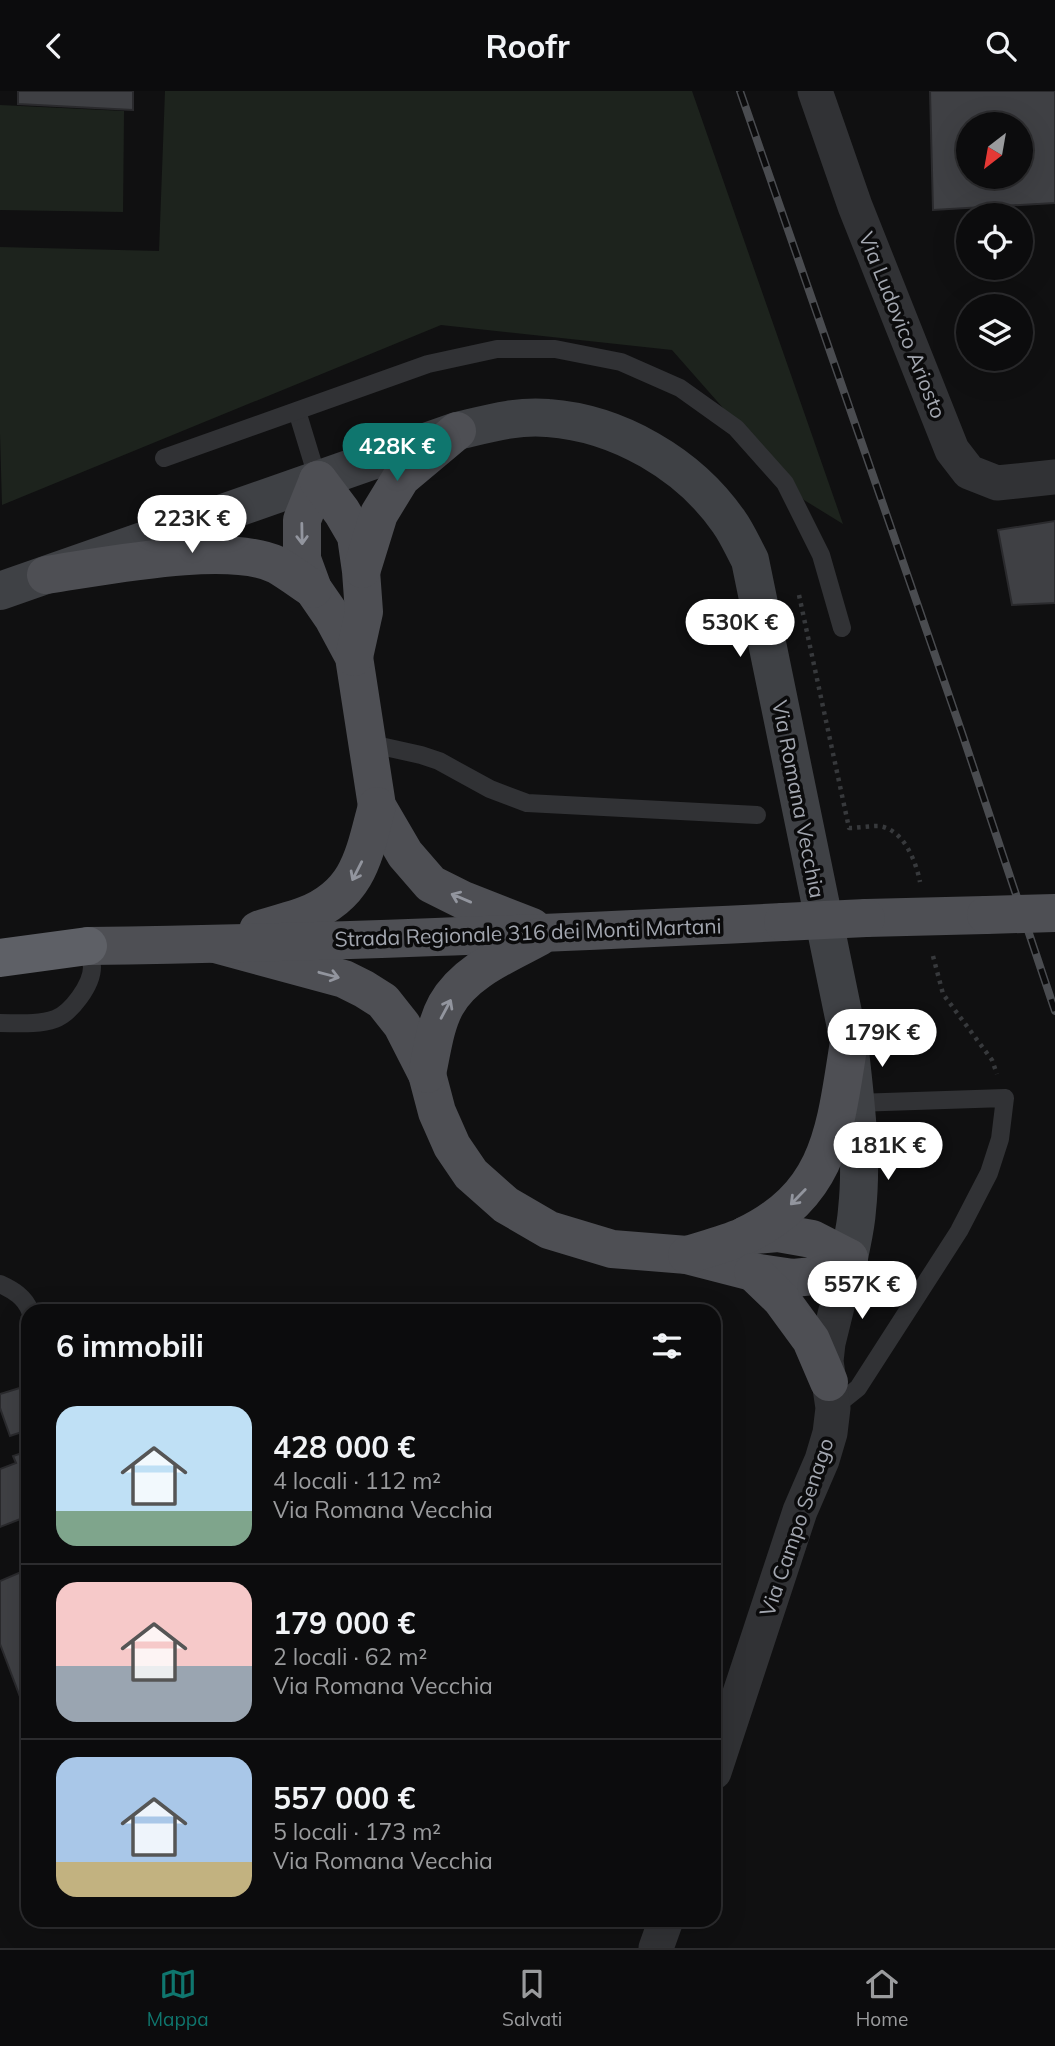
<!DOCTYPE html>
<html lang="it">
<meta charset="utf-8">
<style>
:root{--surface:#0c0c0d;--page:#151516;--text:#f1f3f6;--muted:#9a9b9d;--line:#2c2c2e;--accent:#0f766e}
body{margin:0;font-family:Mulish,sans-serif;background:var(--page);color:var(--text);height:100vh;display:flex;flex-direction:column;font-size:26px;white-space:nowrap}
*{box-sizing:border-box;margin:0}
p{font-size:23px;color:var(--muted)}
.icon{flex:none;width:38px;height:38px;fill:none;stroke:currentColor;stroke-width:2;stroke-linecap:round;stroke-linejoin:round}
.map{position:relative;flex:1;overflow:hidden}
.side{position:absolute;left:21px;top:1213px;width:700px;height:623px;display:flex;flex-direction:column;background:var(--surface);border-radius:21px;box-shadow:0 7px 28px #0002,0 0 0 2px var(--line)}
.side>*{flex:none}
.needle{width:46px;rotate:211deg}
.fabs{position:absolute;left:956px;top:21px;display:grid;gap:14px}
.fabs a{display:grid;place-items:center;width:77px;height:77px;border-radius:50%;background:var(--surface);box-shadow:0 7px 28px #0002,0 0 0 2px var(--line);font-size:35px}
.price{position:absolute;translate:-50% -60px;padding:0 16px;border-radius:24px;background:#fff;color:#222;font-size:23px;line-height:46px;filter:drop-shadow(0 2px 4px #0008)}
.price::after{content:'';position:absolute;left:50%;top:42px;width:21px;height:16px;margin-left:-10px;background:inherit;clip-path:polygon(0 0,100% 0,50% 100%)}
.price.selected{background:var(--accent);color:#fff}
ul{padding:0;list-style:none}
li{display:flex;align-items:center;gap:21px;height:175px;padding:0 35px}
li+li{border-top:2px solid var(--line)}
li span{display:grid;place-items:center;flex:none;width:196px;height:140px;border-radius:21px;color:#555}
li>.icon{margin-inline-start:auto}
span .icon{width:84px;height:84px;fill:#fffc;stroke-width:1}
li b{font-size:30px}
h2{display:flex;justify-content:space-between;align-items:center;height:84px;padding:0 35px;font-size:30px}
header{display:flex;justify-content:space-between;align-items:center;height:91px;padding:0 35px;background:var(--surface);font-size:32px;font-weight:700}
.tabs{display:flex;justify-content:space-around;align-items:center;height:98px;border-top:2px solid var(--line);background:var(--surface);font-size:19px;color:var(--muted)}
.tabs a{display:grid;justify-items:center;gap:4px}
.tabs .selected{color:var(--accent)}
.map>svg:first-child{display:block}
.green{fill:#1d231d}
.building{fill:#3f4044;stroke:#2a2a2d;stroke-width:2;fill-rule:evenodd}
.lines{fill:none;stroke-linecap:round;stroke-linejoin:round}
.path{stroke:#37393c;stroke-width:4.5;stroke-dasharray:3.5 5;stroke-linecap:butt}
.lane{stroke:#313235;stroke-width:18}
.street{stroke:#313235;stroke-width:35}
.secondary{stroke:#3f4145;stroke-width:38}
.primary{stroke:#4e4f54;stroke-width:38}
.highway{stroke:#5e6066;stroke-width:38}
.rail-casing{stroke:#4a4c50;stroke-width:8}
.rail{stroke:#0b0b0c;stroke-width:5;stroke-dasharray:16;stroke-linecap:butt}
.primary-bridge{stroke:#4e4f54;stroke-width:38}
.oneway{stroke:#92959e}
.labels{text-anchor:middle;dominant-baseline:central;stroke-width:7;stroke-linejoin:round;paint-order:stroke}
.street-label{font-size:21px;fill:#a3a7b0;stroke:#0b0b0c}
</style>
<header><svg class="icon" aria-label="back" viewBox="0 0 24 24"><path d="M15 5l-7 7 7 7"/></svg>Roofr<svg class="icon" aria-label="search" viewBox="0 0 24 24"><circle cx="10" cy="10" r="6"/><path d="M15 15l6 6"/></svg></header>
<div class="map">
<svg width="1055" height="1857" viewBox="0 0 1055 1857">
<rect width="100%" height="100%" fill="#101011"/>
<g class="green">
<polygon points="165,0 692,0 843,433 804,409 672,259 441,234 2,414 0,343 0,156 159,160"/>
<polygon points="0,14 124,20 123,121 0,119"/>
</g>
<g class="building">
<polygon points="18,0 133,0 133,19 18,13"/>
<path d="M930,0h125v112l-122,7zM968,33h52v53h-52z"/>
<polygon points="1055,430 1055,512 1012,514 998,439"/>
<polygon points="26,1295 28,1301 28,1339 10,1345 0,1317 0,1303"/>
<polygon points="28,1360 28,1425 0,1436 0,1378 16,1372 13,1365"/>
<polygon points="28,1478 28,1627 0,1553 0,1490"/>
</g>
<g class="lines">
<g class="path">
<path d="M799,504l50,233c9,0 19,-2 29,-2 25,2 38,35 42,56"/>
<polyline points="933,865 943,903 992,969 997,983"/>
</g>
<g class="lane">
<polyline points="297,320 318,389"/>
<polyline points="164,367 428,273 497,258 555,258 621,271 680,297 736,337 785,392 821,464 842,537"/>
<polyline points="367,652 421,664 439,670 490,698 527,712 757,724"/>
<path d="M0,932c17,0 38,2 55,-4 16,-6 37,-34 37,-52 -1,-7 -3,-15 -4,-21"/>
<path d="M0,1193c13,6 25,13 30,27"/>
<polyline points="833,1317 858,1297 959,1140 989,1082 1000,1048 1005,1007 855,1012"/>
</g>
<g class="street">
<polyline points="815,0 855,115 952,359 969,381 997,392 1055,386"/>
<polyline points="714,1681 800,1420 822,1369 830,1342 833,1317 826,1270 828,1252 849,1167"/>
<polyline points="656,1857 666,1829"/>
</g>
<path class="secondary" d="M0,500l457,-160c30,-7 60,-16 91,-13 70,5 141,46 181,104 8,11 14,25 21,38l99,482c6,55 14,113 8,168 -1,16 -5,32 -8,48"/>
<g class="primary">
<polyline points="318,389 302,429 302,468 313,498 333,527 354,566 377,715 405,763 431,793 463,809 532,836"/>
<polyline points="318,389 342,421 356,445 361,480 364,521 354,566"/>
<polyline points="362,478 379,423 401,387 457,340"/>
<path d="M46,484c56,-8 181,-34 231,-10 12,7 24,16 36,24"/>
<polyline points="866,827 986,824"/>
<path d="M258,839c16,-6 33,-9 48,-15 53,-21 58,-60 71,-109"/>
<polyline points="215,853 344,888 364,898 383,910 402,934 427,983 437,1021 452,1055 471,1083 506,1114 549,1139 612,1158 687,1164 753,1181 793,1187 814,1185 849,1167"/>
<path d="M88,855c232,-3 463,-13 695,-24"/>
<path d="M427,983c5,-23 8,-49 19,-69 19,-34 60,-50 93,-68"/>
<polyline points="744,1145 778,1142 812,1148 849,1167"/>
<path d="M687,1164c19,-6 39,-11 57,-19 88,-42 91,-108 105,-194"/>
<polyline points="753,1181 781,1208 811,1249 829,1291"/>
</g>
<polyline class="highway" points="0,867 88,855"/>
<defs>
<polyline id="rail" points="740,0 962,642 1055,920"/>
</defs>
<use href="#rail" class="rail-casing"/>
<use href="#rail" class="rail"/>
<g class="primary-bridge">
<polyline points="986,824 1055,822"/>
<polyline points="783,831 866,827"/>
</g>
</g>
<defs><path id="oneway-shaft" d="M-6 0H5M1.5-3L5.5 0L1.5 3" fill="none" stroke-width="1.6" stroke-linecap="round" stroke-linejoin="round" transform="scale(1.75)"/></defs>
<g class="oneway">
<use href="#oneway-shaft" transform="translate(302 443) rotate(89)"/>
<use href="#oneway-shaft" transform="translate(357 780) rotate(117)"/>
<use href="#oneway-shaft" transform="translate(461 807) rotate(-157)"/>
<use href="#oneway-shaft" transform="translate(329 884) rotate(15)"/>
<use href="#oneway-shaft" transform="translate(446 918) rotate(-62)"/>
<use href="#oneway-shaft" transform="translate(798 1106) rotate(134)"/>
</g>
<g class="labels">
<g class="street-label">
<text transform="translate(903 234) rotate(68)">Via Ludovico Ariosto</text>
<text transform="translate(799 708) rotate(79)">Via Romana Vecchia</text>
<text transform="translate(528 841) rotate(-2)">Strada Regionale 316 dei Monti Martani</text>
<text transform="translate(796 1436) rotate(-71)">Via Campo Senago</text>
</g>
</g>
</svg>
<div class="fabs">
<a><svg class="needle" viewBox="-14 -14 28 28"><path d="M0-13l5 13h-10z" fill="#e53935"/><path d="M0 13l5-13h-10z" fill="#9a9b9d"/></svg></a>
<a><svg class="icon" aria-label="locate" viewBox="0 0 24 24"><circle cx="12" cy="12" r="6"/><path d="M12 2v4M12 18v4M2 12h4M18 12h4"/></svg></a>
<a><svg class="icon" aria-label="layers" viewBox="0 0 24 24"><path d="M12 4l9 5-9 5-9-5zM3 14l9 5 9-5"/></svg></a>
</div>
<b class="price selected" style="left:397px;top:392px">428K €</b>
<b class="price" style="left:192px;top:464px">223K €</b>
<b class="price" style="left:740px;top:568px">530K €</b>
<b class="price" style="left:882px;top:978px">179K €</b>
<b class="price" style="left:888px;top:1091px">181K €</b>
<b class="price" style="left:862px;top:1230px">557K €</b>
<section class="side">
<h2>6 immobili<svg class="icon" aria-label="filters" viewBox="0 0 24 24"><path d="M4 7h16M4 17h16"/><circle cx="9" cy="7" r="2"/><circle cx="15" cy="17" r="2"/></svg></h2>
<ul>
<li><span style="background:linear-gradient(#bfe0f5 75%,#7fa58c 0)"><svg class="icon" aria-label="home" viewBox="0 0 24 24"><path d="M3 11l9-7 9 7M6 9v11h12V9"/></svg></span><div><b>428 000 €</b><p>4 locali · 112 m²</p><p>Via Romana Vecchia</p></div></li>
<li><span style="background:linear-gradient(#f6c9c9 60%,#9aa5b1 0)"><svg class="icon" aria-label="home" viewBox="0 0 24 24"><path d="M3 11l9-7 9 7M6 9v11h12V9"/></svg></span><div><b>179 000 €</b><p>2 locali · 62 m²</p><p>Via Romana Vecchia</p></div></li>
<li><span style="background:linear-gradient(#a9c7e8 75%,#c2b280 0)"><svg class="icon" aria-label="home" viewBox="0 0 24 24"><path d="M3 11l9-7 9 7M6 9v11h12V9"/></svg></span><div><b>557 000 €</b><p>5 locali · 173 m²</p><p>Via Romana Vecchia</p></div></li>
</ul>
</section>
</div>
<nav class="tabs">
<a class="selected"><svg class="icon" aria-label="map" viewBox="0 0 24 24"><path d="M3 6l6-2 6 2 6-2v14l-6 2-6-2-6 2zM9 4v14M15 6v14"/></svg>Mappa</a>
<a><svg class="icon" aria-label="saved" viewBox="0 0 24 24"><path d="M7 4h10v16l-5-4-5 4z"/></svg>Salvati</a>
<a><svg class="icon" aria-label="home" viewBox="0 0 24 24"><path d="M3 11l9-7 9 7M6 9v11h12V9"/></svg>Home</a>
</nav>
